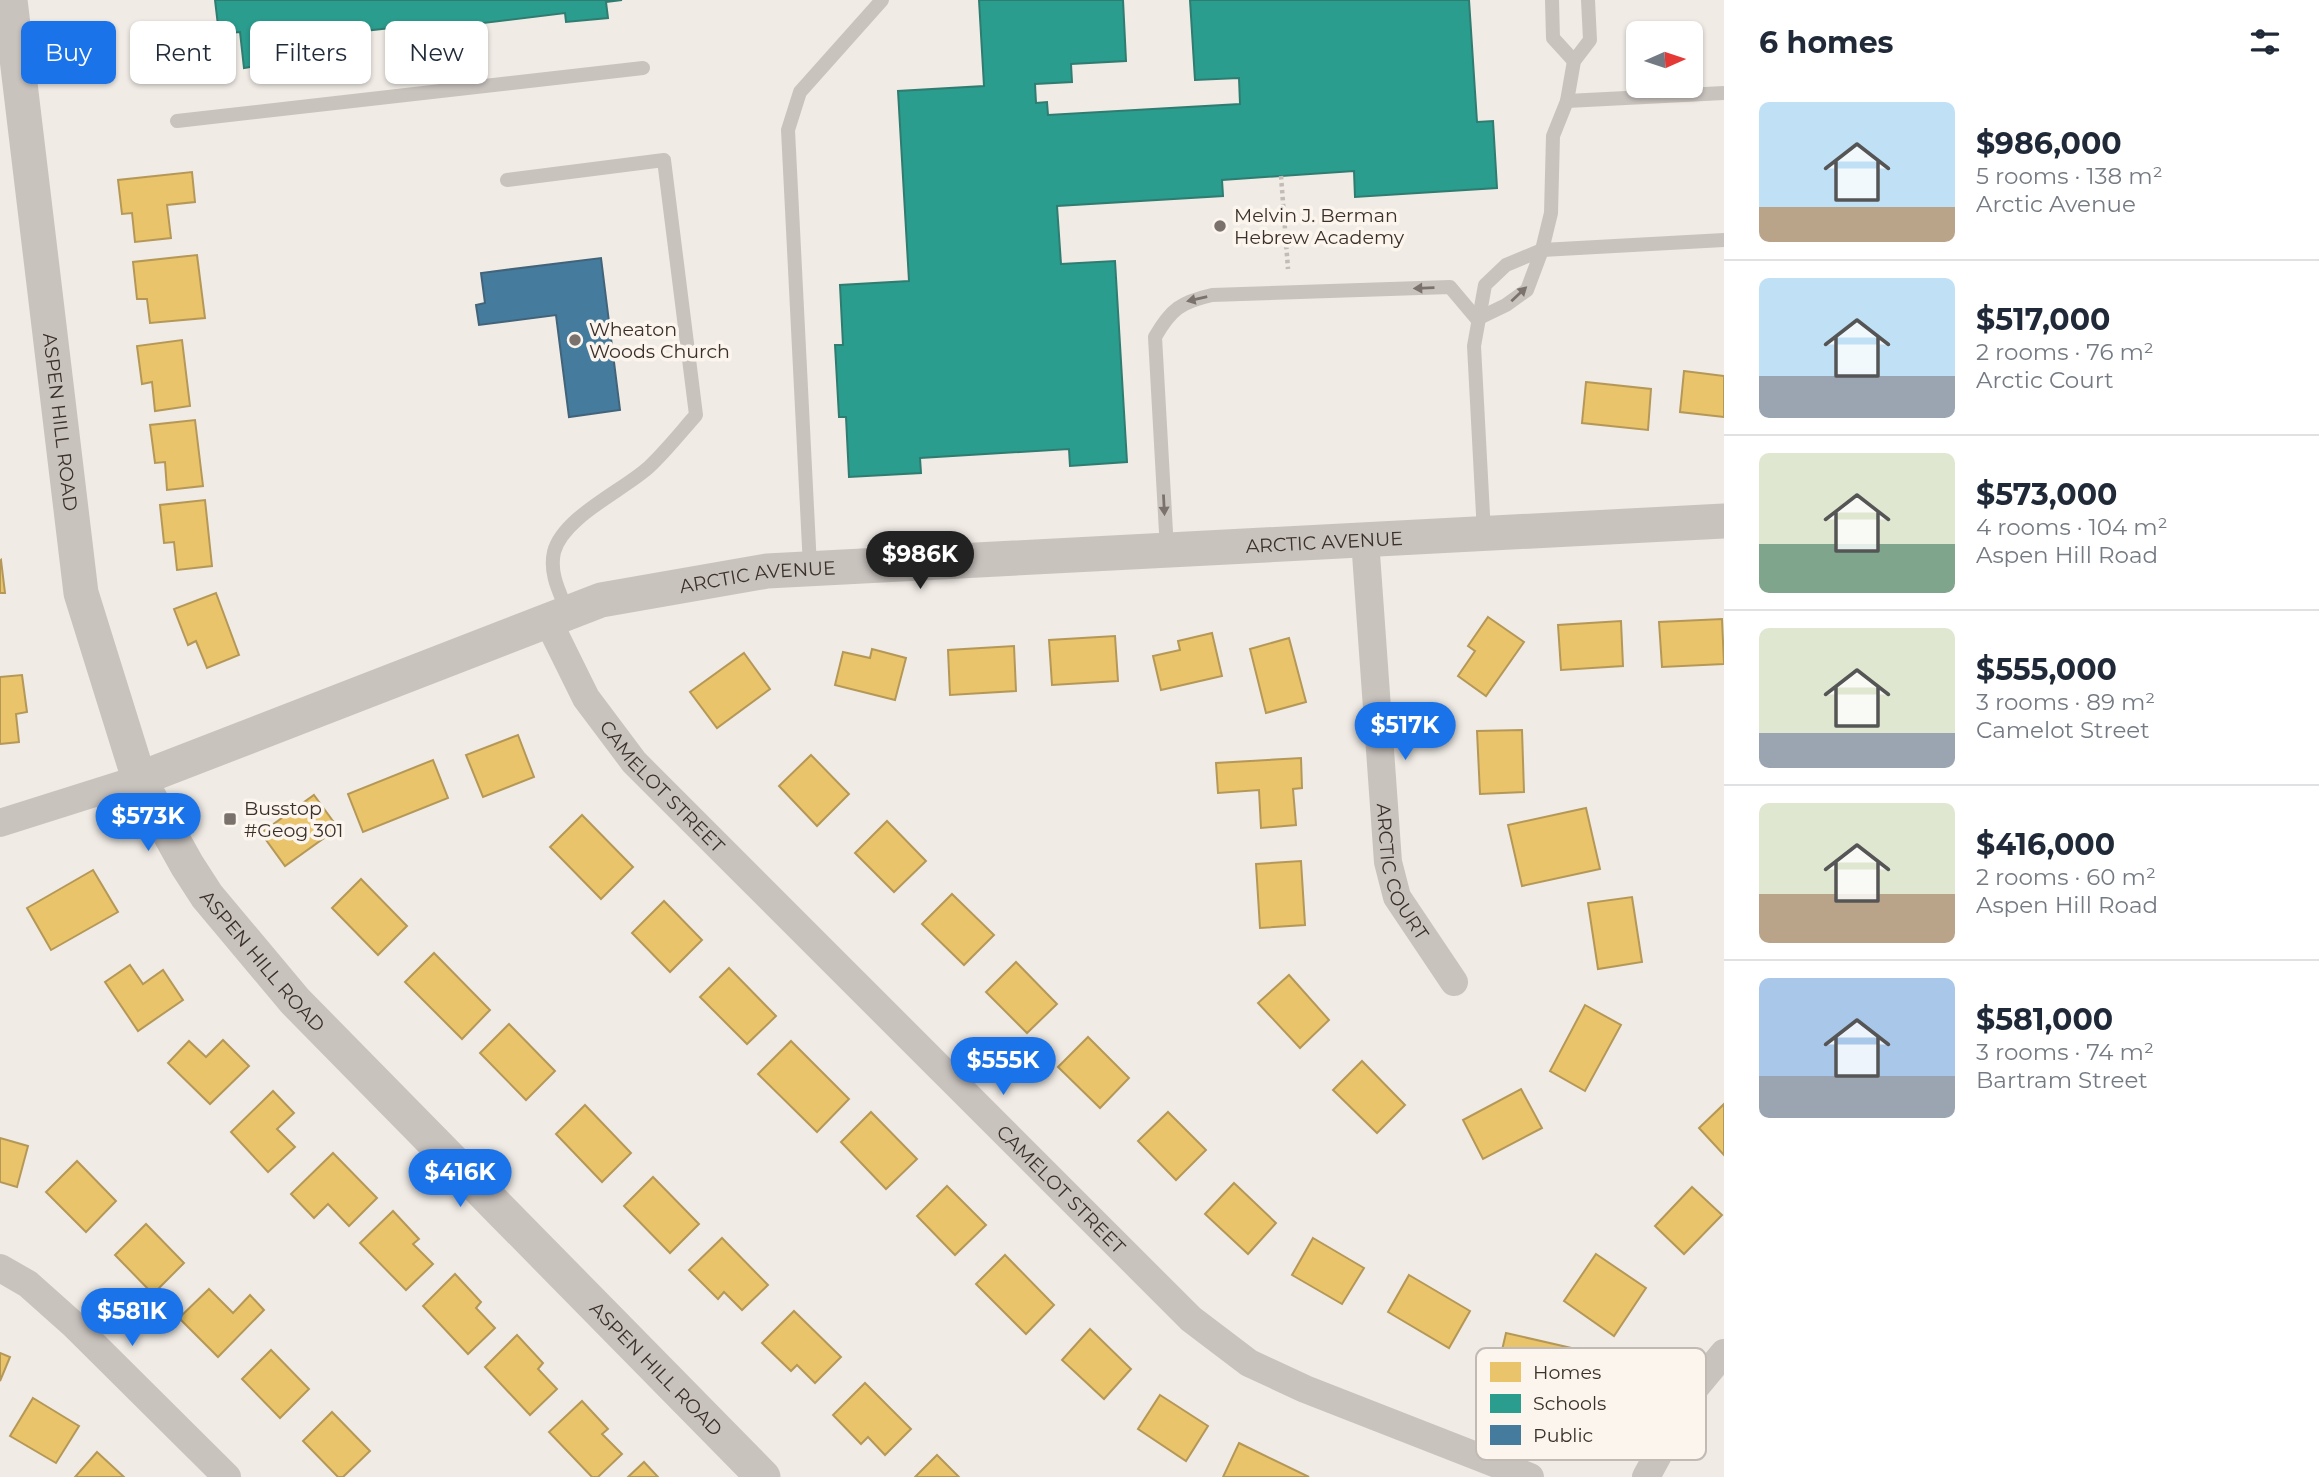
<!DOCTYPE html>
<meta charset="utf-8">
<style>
:root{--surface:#fff;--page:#f6f6f7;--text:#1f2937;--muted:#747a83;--line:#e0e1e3;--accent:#1a73e8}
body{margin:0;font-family:Montserrat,sans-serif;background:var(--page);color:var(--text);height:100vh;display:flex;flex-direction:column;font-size:26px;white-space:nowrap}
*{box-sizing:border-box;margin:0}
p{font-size:23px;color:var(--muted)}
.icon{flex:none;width:38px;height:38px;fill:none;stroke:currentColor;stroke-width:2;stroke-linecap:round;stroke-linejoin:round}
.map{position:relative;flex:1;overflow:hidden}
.drawer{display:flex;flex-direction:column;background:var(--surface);width:595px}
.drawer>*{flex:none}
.guide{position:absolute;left:21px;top:21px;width:665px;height:63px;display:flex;gap:14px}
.needle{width:46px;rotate:87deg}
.buttons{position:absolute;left:1626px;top:21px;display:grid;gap:14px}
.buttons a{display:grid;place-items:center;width:77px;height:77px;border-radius:10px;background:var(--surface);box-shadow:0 2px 5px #0004;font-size:35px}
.price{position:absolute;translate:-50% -60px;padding:0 16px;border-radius:24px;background:var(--accent);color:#fff;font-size:23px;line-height:46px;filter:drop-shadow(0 2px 4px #0008)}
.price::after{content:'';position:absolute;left:50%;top:42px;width:21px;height:16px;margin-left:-10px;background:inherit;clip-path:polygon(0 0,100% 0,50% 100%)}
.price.on{background:#222;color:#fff}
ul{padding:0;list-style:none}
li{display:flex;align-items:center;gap:21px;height:175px;padding:0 35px}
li+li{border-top:2px solid var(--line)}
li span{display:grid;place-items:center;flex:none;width:196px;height:140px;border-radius:10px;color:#555}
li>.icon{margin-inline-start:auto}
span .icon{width:84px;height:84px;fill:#fffc;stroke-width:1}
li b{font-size:30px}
h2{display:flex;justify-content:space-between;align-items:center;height:84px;padding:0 35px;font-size:30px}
.pill{padding:0 24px;border-radius:10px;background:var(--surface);box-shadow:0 2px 5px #0004;font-size:24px;line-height:63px}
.pill.on{background:var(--accent);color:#fff}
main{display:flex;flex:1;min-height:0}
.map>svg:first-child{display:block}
.homes{fill:#e9c46a;stroke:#b59857;stroke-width:2}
.schools{fill:#2a9d8f;stroke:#2f7c71;stroke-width:2}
.public{fill:#457b9d;stroke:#42647b;stroke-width:2}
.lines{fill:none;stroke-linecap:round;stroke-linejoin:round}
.path{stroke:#c2bbb6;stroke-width:4.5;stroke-dasharray:3.5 3.5;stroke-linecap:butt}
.service{stroke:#c9c3be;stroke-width:14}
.minor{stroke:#c9c3be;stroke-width:28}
.tertiary{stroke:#c9c3be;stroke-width:35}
.oneway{fill:#7b726d}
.poi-dot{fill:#7a716c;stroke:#fbf5ee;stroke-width:2.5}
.labels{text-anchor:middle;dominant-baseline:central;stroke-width:7;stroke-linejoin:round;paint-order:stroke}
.poi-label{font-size:19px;fill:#3b302b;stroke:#fbf5ee;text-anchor:start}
.street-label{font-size:19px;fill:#3b302b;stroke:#fbf5ee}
.key{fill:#fbf5ee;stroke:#c1bab4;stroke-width:2}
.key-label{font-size:19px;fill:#3b302b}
</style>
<main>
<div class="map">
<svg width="1724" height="1477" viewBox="0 0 1724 1477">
<rect width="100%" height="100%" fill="#f0ebe5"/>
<g class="homes">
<polygon points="192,172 195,202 167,205 171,238 135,242 132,213 122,214 118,180"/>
<polygon points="197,255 205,318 150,323 147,299 137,299 133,262"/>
<polygon points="182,340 190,406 155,411 152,382 142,384 137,346"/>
<polygon points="1684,371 1724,376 1724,417 1680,412"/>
<polygon points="1586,382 1651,389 1648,430 1582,423"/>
<polygon points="195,420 203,486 167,490 165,462 155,463 150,425"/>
<polygon points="205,500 212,566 177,570 174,542 164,543 160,505"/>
<polygon points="1,560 5,593 0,593 0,561"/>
<polygon points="216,593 239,655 207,668 196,641 188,645 174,609"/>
<polygon points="1488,617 1524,642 1486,696 1458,676 1475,651 1468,646"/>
<polygon points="1722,619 1724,664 1662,667 1659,622"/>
<polygon points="1621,621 1623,666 1561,670 1558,625"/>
<polygon points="1212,633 1222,676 1161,690 1153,656 1180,650 1178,641"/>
<polygon points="1115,636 1118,681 1052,685 1049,640"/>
<polygon points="1289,638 1306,702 1266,713 1250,649"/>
<polygon points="1014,646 1016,691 950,695 948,650"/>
<polygon points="872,649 906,658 895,700 835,685 843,652 870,658"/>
<polygon points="744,653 770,689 717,728 690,692"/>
<polygon points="22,675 27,712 16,714 19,742 0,744 0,677"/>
<polygon points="1522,730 1524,792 1480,794 1477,731"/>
<polygon points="518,735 534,777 483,797 466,755"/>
<polygon points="811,755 849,794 817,826 779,786"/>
<polygon points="1301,758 1302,788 1293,789 1296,825 1261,828 1259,790 1218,793 1216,763"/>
<polygon points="433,760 448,798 363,832 348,794"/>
<polygon points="314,795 338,828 285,866 261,833"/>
<polygon points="1586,808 1600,869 1522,886 1508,825"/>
<polygon points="582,815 633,867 601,899 550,847"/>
<polygon points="887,821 926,861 894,892 855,853"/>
<polygon points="1301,861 1305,925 1260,928 1256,864"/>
<polygon points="93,870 118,912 51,950 27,908"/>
<polygon points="361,879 407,926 378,955 332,908"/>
<polygon points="952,894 994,935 964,965 922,924"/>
<polygon points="1632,897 1642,962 1598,969 1588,903"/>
<polygon points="664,901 702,940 670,972 632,933"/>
<polygon points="434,953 490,1010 462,1039 405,982"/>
<polygon points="1016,962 1057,1004 1027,1033 986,992"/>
<polygon points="130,965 143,984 163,970 183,1000 138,1031 105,982"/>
<polygon points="729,968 776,1016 747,1044 700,997"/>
<polygon points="1289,975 1329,1020 1300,1048 1258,1003"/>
<polygon points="1585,1005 1621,1025 1585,1091 1550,1071"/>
<polygon points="509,1024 555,1071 526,1100 480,1053"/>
<polygon points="1088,1037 1129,1078 1100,1108 1058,1067"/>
<polygon points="223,1040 249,1066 210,1104 168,1063 189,1041 206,1057"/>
<polygon points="791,1041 849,1099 817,1132 758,1074"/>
<polygon points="1362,1061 1405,1105 1377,1133 1333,1090"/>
<polygon points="1521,1089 1542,1128 1483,1159 1463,1120"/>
<polygon points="273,1091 294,1113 277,1129 295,1147 268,1172 231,1132"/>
<polygon points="1724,1104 1724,1155 1699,1128"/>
<polygon points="585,1105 631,1153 602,1182 556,1134"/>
<polygon points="871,1112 917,1159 886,1189 841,1142"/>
<polygon points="1168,1112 1206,1150 1176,1180 1138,1141"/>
<polygon points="0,1138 28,1146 17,1187 0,1182"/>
<polygon points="333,1153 377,1198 349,1226 328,1204 314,1218 291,1194"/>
<polygon points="77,1161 116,1201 86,1232 46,1192"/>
<polygon points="653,1177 699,1224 670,1253 624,1206"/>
<polygon points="1234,1183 1276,1223 1248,1254 1205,1214"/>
<polygon points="947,1186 986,1225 955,1255 917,1216"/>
<polygon points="1692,1187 1722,1215 1684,1254 1655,1226"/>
<polygon points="393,1211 419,1239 413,1244 433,1264 406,1290 360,1243"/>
<polygon points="146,1224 184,1263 153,1294 115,1255"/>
<polygon points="722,1238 768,1285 742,1310 724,1292 718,1299 689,1270"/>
<polygon points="1313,1238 1364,1268 1342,1304 1292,1275"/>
<polygon points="1596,1254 1646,1288 1614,1336 1564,1301"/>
<polygon points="1005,1255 1054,1305 1026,1334 976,1284"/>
<polygon points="455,1274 481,1302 476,1308 495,1328 468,1354 423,1306"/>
<polygon points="1409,1275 1470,1311 1449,1348 1388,1312"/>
<polygon points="209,1289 233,1313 250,1295 264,1310 218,1357 179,1318"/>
<polygon points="794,1311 841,1357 815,1383 797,1365 791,1371 762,1343"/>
<polygon points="1090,1329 1131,1369 1104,1399 1062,1360"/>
<polygon points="1506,1333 1576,1349 1566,1393 1496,1376"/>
<polygon points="517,1335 543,1363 538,1369 557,1389 530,1415 485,1367"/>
<polygon points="271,1350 309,1389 280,1418 242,1379"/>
<polygon points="0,1353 10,1357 0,1381"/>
<polygon points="865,1383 911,1429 885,1455 868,1437 861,1444 833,1415"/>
<polygon points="1160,1395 1208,1426 1186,1461 1138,1429"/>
<polygon points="33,1398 79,1426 56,1463 10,1436"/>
<polygon points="582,1401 608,1429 602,1434 622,1454 598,1477 592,1477 549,1432"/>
<polygon points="332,1412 370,1451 343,1477 338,1477 303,1441"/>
<polygon points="1239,1443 1309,1477 1223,1477"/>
<polygon points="97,1452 124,1477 75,1477"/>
<polygon points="937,1455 959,1477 915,1477"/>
<polygon points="644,1462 658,1477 628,1477"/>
</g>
<g class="schools">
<polygon points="215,0 622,0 606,2 608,18 566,22 565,13 401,33 400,27 364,31 367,52 338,56 339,62 264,70 263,65 244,68 240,32 219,34"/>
<polygon points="979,0 1123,0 1126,61 1071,64 1072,82 1035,84 1036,103 1047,102 1048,115 1240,104 1239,78 1195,80 1190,0 1469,0 1477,122 1493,121 1497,188 1355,197 1354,171 1222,180 1223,196 1057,206 1061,264 1115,261 1127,462 1070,466 1069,449 920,458 921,473 849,477 846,417 839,417 835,345 843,345 840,285 909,281 898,91 984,86"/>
</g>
<polygon class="public" points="601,258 620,410 569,417 556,315 479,325 476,305 485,303 481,273"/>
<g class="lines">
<polyline class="path" points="1281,176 1288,269"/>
<g class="service">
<polyline points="1552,0 1553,38 1574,61"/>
<polyline points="1567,101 1724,93"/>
<polyline points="177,121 643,68"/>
<path d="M507,180l157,-20 32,255c-15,17 -30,36 -47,52 -25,23 -86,50 -95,85 -5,22 6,41 14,61"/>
<polyline points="1477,319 1506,305 1527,290 1542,250 1551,213 1553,136 1567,101 1574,61 1590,40 1588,0"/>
<polyline points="1484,533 1474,346 1485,285 1506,265 1542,250 1724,240"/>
<path d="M1167,550l-12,-213c16,-28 26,-35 57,-42l238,-8 27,32"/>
<polyline points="810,567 788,130 800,92 882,0"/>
</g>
<g class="minor">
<path id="s1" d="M1365,540l23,322 9,35 57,85"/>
<path id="s2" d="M548,621l38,77 48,64 557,557 58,44 56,26 225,88"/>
<polyline points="0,823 139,779"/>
<polyline points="0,1268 28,1284 74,1325 227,1477"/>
<polyline points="1646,1477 1694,1389 1724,1353"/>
</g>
<g class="tertiary">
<path id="s3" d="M10,0l71,593 58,186 48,86 20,31 88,105 468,476"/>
<path id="s4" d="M139,779l462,-179 166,-29 957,-50"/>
</g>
</g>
<defs><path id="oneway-solid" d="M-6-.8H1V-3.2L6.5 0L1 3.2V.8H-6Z" transform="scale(1.75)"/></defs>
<g class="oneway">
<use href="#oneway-solid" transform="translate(1424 288) rotate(178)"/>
<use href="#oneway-solid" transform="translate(1519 294) rotate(-43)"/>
<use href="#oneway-solid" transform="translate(1197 299) rotate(167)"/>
<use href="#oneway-solid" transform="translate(1164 505) rotate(87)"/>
</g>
<g class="poi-dot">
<circle cx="1220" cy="226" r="7"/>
<circle cx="575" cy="340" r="7"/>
<rect x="223" y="812" width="14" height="14" rx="3.5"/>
</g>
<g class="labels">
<g class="poi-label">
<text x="1234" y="215">Melvin J. Berman<tspan x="1234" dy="22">Hebrew Academy</tspan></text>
<text x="589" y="329">Wheaton<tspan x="589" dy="22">Woods Church</tspan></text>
<text x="244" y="808">Busstop<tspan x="244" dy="22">#Geog 301</tspan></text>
</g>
<g class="street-label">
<text stroke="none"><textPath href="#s3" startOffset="425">ASPEN HILL ROAD</textPath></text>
<text stroke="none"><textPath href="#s4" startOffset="1222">ARCTIC AVENUE</textPath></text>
<text stroke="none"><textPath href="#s4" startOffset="654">ARCTIC AVENUE</textPath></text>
<text stroke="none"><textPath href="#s2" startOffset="203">CAMELOT STREET</textPath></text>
<text stroke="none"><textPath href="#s1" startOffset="336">ARCTIC COURT</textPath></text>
<text stroke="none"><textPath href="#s3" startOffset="1013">ASPEN HILL ROAD</textPath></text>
<text stroke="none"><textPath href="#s2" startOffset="770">CAMELOT STREET</textPath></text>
<text stroke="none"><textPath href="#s3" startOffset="1580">ASPEN HILL ROAD</textPath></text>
</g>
</g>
<rect x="1476" y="1348" width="230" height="112" rx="10" class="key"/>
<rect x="1490" y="1362" width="31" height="20" fill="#e9c46a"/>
<rect x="1490" y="1394" width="31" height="19" fill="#2a9d8f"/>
<rect x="1490" y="1425" width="31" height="20" fill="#457b9d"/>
<g class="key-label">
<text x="1533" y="1379">Homes</text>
<text x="1533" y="1410">Schools</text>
<text x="1533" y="1442">Public</text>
</g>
</svg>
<div class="buttons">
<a><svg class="needle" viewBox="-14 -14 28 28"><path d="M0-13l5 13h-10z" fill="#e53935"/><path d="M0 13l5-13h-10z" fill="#747a83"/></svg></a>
</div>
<b class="price on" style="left:920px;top:591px">$986K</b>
<b class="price" style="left:1405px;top:762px">$517K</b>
<b class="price" style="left:148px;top:853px">$573K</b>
<b class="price" style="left:1003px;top:1097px">$555K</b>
<b class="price" style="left:460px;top:1209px">$416K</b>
<b class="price" style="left:132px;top:1348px">$581K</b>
<div class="guide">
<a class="pill on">Buy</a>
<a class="pill">Rent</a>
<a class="pill">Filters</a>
<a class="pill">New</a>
</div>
</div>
<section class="drawer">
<h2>6 homes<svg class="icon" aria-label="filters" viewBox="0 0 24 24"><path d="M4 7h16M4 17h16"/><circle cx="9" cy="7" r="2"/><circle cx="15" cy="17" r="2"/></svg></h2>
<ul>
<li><span style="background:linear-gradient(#bfe0f5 75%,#b9a48a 0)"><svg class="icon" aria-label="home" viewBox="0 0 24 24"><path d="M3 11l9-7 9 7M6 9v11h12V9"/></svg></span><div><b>$986,000</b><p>5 rooms · 138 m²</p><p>Arctic Avenue</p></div></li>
<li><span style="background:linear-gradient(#bfe0f5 70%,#9aa5b1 0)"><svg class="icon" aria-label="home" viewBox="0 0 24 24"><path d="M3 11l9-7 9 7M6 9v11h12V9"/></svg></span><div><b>$517,000</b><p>2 rooms · 76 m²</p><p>Arctic Court</p></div></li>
<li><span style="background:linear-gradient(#dfe7d0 65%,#7fa58c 0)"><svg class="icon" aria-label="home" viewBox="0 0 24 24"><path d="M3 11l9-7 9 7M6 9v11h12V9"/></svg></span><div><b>$573,000</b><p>4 rooms · 104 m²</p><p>Aspen Hill Road</p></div></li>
<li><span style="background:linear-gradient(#dfe7d0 75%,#9aa5b1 0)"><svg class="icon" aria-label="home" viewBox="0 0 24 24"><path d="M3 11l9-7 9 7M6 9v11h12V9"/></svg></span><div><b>$555,000</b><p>3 rooms · 89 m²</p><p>Camelot Street</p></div></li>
<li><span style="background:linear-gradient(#dfe7d0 65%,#b9a48a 0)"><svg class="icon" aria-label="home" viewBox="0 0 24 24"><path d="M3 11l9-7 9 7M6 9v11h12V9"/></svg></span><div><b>$416,000</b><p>2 rooms · 60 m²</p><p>Aspen Hill Road</p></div></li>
<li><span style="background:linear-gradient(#a9c7e8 70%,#9aa5b1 0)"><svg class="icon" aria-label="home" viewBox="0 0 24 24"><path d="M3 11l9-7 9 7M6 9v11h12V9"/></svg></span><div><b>$581,000</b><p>3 rooms · 74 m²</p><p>Bartram Street</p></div></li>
</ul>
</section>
</main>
